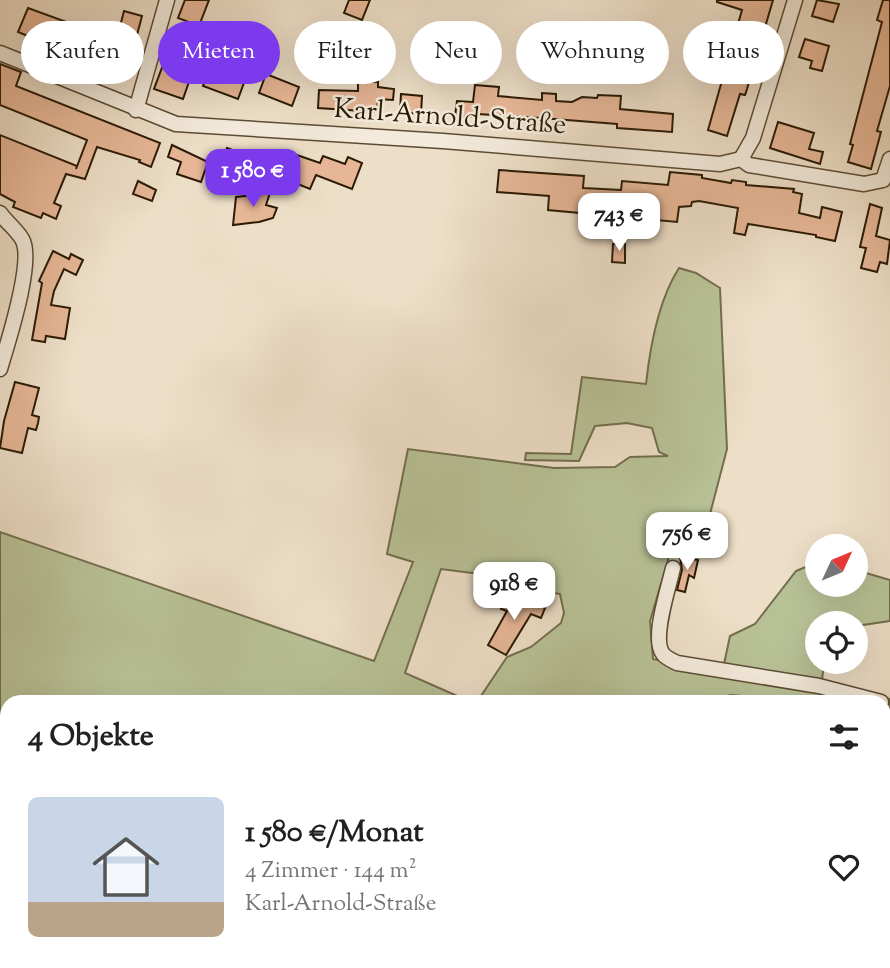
<!DOCTYPE html>
<html lang="de">
<meta charset="utf-8">
<style>
:root{--surface:#fff;--page:#f2f2f2;--text:#202124;--muted:#757577;--accent:#7c3aed}
body{margin:0;font-family:"Sorts Mill Goudy",serif;background:var(--page);color:var(--text);height:100vh;display:flex;flex-direction:column;font-size:26px;white-space:nowrap}
*{box-sizing:border-box;margin:0}
p{font-size:23px;color:var(--muted)}
.icon{flex:none;width:38px;height:38px;fill:none;stroke:currentColor;stroke-width:2;stroke-linecap:round;stroke-linejoin:round}
.map{position:relative;flex:1;overflow:hidden}
.side{position:absolute;left:0px;top:695px;width:891px;height:275px;display:flex;flex-direction:column;background:var(--surface);border-radius:21px 21px 0 0;box-shadow:0 7px 28px #0002}
.side>*{flex:none}
.hud{position:absolute;left:21px;top:21px;width:849px;height:63px;display:flex;gap:14px}
.needle{width:46px;rotate:46deg}
.buttons{position:absolute;left:805px;top:534px;display:grid;gap:14px}
.buttons a{display:grid;place-items:center;width:63px;height:63px;border-radius:50%;background:var(--surface);box-shadow:0 7px 28px #0002;font-size:35px}
.price{position:absolute;translate:-50% -60px;padding:0 16px;border-radius:14px;background:#fff;color:#222;font-size:23px;line-height:46px;filter:drop-shadow(0 2px 4px #0008)}
.price::after{content:'';position:absolute;left:50%;top:42px;width:21px;height:16px;margin-left:-10px;background:inherit;clip-path:polygon(0 0,100% 0,50% 100%)}
.price.current{background:var(--accent);color:#fff}
ul{padding:0;list-style:none}
li{display:flex;align-items:center;gap:21px;height:175px;padding:0 28px}
li span{display:grid;place-items:center;flex:none;width:196px;height:140px;border-radius:10px;color:#555}
li>.icon{margin-inline-start:auto}
span .icon{width:84px;height:84px;fill:#fffc;stroke-width:1}
li b{font-size:30px}
h2{display:flex;justify-content:space-between;align-items:center;height:84px;padding:0 28px;font-size:30px}
.chip{padding:0 24px;border-radius:32px;background:var(--surface);box-shadow:0 7px 28px #0002;font-size:24px;line-height:63px}
.chip.current{background:var(--accent);color:#fff}
.map>svg:first-child{display:block}
.green{fill:#b8c196;stroke:#726e4d;stroke-width:2}
.building{fill:#e6b696;stroke:#2b1b04;stroke-width:2}
.lines{fill:none;stroke-linecap:round;stroke-linejoin:round}
.minor-casing{stroke:#5c4c35;stroke-width:17}
.minor{stroke:#f3eadb;stroke-width:14}
.labels{text-anchor:middle;dominant-baseline:central;stroke-width:5;stroke-linejoin:round;paint-order:stroke}
.street-label{font-size:28px;fill:#2b1b04;stroke:#f3eadb}
</style>
<div class="map">
<svg width="890" height="968" viewBox="0 0 890 968">
<rect width="100%" height="100%" fill="#eddec7"/>
<filter id="stains"><feTurbulence type="fractalNoise" baseFrequency=".00286" numOctaves="4"/><feColorMatrix values="0 0 0 0 .2 0 0 0 0 .09 0 0 0 0 .02 0 0 0 .5 -.17"/></filter>
<radialGradient id="worn" r=".72"><stop offset=".6" stop-color="#630" stop-opacity="0"/><stop offset="1" stop-color="#630" stop-opacity=".3"/></radialGradient>
<g class="green">
<path d="M679,268l17,5 24,15 7,161 -23,88 -29,-1 -25,85 3,38 57,13 14,-8 6,-28 25,-12 41,-53 21,-9v22h39v-14l34,10v41l-34,5v-3h-39v39l7,2 -2,16 68,19v20l-6,9v-26h-120v-4l-33,-3 -25,7h-229l30,-45 24,-10 30,-24 3,-10 -4,-19 -22,-4 -39,-18 -19,2 -39,-5 -36,104 66,29h-464v260l67,1 -1,5h-73v-436l374,129 39,-99 -26,-8 21,-105 146,19 61,-1 15,-10 38,-1 -9,-4 -7,-24 -25,-5 -32,3 -16,35 -54,-1 1,-7 45,1 11,-77 64,7c4,-37 13,-85 33,-116z"/>
<polygon points="701,962 707,968 176,968 165,963"/>
</g>
<g class="building">
<polygon points="185,0 209,0 199,26 178,18"/>
<polygon points="349,0 370,0 362,20 344,13"/>
<polygon points="717,0 773,0 747,89 745,95 740,94 727,136 708,130 742,10 717,2"/>
<polygon points="817,0 839,4 833,22 812,16"/>
<polygon points="883,0 890,0 890,86 877,131 881,132 871,169 848,162 853,145 850,144 882,22 877,20"/>
<polygon points="28,8 72,24 61,50 18,32"/>
<polygon points="124,11 142,16 137,35 133,34 128,53 125,52 119,71 101,65 107,47 102,45 107,27 119,30"/>
<polygon points="204,28 222,34 215,53 196,46"/>
<polygon points="805,39 829,46 822,71 810,68 812,61 799,57"/>
<polygon points="0,64 21,72 16,86 160,143 151,167 139,162 140,160 97,147 85,179 66,174 54,203 61,206 56,219 43,213 41,218 13,207 15,202 0,194 0,135 77,166 76,169 87,140 0,105"/>
<polygon points="163,65 191,76 183,99 154,89"/>
<polygon points="210,67 245,80 238,99 203,86"/>
<polygon points="266,74 299,87 292,106 259,93"/>
<polygon points="358,81 378,82 378,87 394,89 393,100 378,99 377,112 318,108 319,90 358,91"/>
<polygon points="475,85 499,87 498,96 542,100 542,93 556,94 556,101 572,102 582,97 597,98 598,95 621,96 620,109 673,114 672,132 617,128 617,124 541,118 478,114 478,117 455,116 457,101 473,102"/>
<polygon points="401,94 422,96 421,114 400,112"/>
<polygon points="778,122 814,133 809,149 823,152 820,164 770,148"/>
<polygon points="172,145 208,162 201,182 177,174 181,162 168,157"/>
<polygon points="227,148 261,161 271,164 272,161 287,167 294,154 320,163 323,156 345,164 348,157 362,163 352,189 316,175 310,189 278,176 271,190 219,170"/>
<polygon points="499,170 584,176 583,188 621,190 622,181 668,185 670,172 702,175 702,178 731,183 732,180 746,182 746,185 794,189 793,192 802,194 799,213 820,218 822,207 842,212 835,241 816,237 816,235 748,224 745,235 734,233 738,208 699,201 692,202 691,206 679,207 677,222 548,210 549,196 497,192"/>
<polygon points="138,181 156,190 152,201 133,194"/>
<polygon points="270,193 266,205 277,208 273,218 259,222 233,225 236,197"/>
<polygon points="870,204 882,208 876,236 890,240 887,264 880,262 877,272 861,268 866,248 860,247"/>
<polygon points="613,244 625,244 625,263 612,262"/>
<polygon points="53,251 69,259 71,254 83,260 76,275 64,269 54,291 51,305 70,308 65,339 46,336 45,342 32,340 42,283 39,281"/>
<polygon points="15,382 39,388 32,415 39,417 38,423 36,430 28,428 22,453 0,448 4,421"/>
<polygon points="680,557 698,560 694,578 689,575 685,592 677,590 682,570"/>
<polygon points="509,592 545,608 541,618 531,614 506,655 488,645 507,611 501,609"/>
</g>
<g class="lines">
<defs>
<g id="minor">
<polyline points="0,53 176,124 443,141 720,164 741,159"/>
<polyline points="136,110 167,0"/>
<polyline points="741,159 753,138 795,0"/>
<polyline points="741,159 749,165 864,184 883,180 890,159"/>
<path d="M0,213c6,9 16,16 22,26 13,21 -15,106 -22,130"/>
<path d="M673,568c-4,19 -22,71 -10,86 3,4 10,7 14,9l142,23 62,16"/>
</g>
</defs>
<use href="#minor" class="minor-casing"/>
<use href="#minor" class="minor"/>
</g>
<g class="labels">
<g class="street-label">
<text transform="translate(450 118) rotate(4)">Karl-Arnold-Straße</text>
</g>
</g>
<rect width="100%" height="100%" filter="url(#stains)"/>
<rect width="100%" height="100%" fill="url(#worn)"/>
</svg>
<div class="buttons">
<a><svg class="needle" viewBox="-14 -14 28 28"><path d="M0-13l5 13h-10z" fill="#e53935"/><path d="M0 13l5-13h-10z" fill="#757577"/></svg></a>
<a><svg class="icon" aria-label="locate" viewBox="0 0 24 24"><circle cx="12" cy="12" r="6"/><path d="M12 2v4M12 18v4M2 12h4M18 12h4"/></svg></a>
</div>
<b class="price current" style="left:253px;top:209px">1 580 €</b>
<b class="price" style="left:619px;top:253px">743 €</b>
<b class="price" style="left:687px;top:572px">756 €</b>
<b class="price" style="left:514px;top:622px">918 €</b>
<div class="hud">
<a class="chip">Kaufen</a>
<a class="chip current">Mieten</a>
<a class="chip">Filter</a>
<a class="chip">Neu</a>
<a class="chip">Wohnung</a>
<a class="chip">Haus</a>
</div>
<section class="side">
<h2>4 Objekte<svg class="icon" aria-label="filters" viewBox="0 0 24 24"><path d="M4 7h16M4 17h16"/><circle cx="9" cy="7" r="2"/><circle cx="15" cy="17" r="2"/></svg></h2>
<ul>
<li><span style="background:linear-gradient(#c9d6e8 75%,#b9a48a 0)"><svg class="icon" aria-label="home" viewBox="0 0 24 24"><path d="M3 11l9-7 9 7M6 9v11h12V9"/></svg></span><div><b>1 580 €/Monat</b><p>4 Zimmer · 144 m²</p><p>Karl-Arnold-Straße</p></div><svg class="icon" aria-label="heart" viewBox="0 0 24 24"><path d="M12 20l-8-8c-3-5 5-10 8-4 3-6 11-1 8 4z"/></svg></li>
</ul>
</section>
</div>
